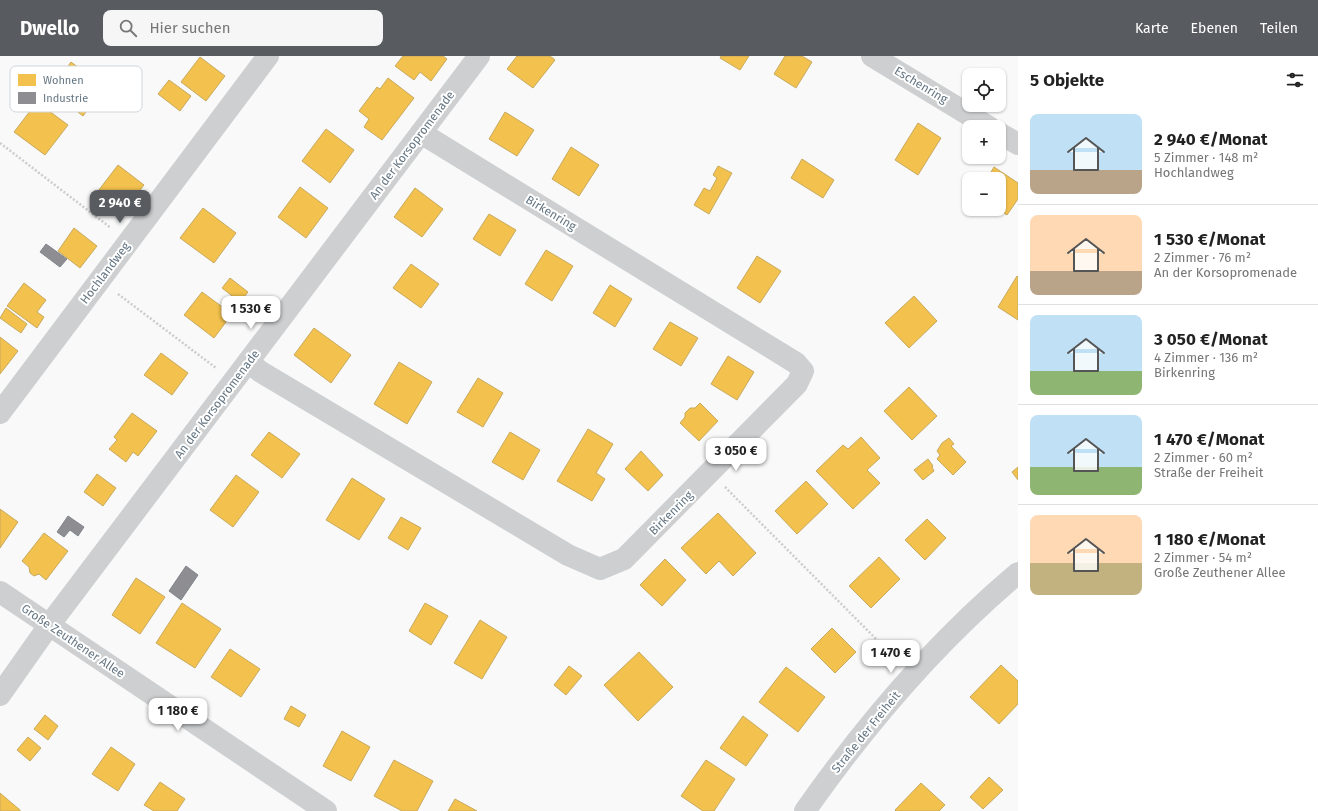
<!DOCTYPE html>
<html lang="de">
<meta charset="utf-8">
<style>
:root{--surface:#fff;--page:#f6f6f6;--text:#222;--muted:#767676;--line:#e0e0e0;--accent:#585c60}
body{margin:0;font-family:"Fira Sans",sans-serif;background:var(--page);color:var(--text);height:100vh;display:flex;flex-direction:column;font-size:15px;white-space:nowrap}
*{box-sizing:border-box;margin:0}
p{font-size:13px;color:var(--muted)}
.icon{flex:none;width:22px;height:22px;fill:none;stroke:currentColor;stroke-width:2;stroke-linecap:round;stroke-linejoin:round}
.map{position:relative;flex:1;overflow:hidden}
.drawer{display:flex;flex-direction:column;background:var(--surface);width:300px}
.drawer>*{flex:none}
.controls{position:absolute;left:962px;top:12px;display:grid;gap:8px}
.controls a{display:grid;place-items:center;width:44px;height:44px;border-radius:8px;background:var(--surface);box-shadow:0 1px 3px #0004;font-size:20px}
.price{position:absolute;translate:-50% -34px;padding:0 9px;border-radius:8px;background:#fff;color:#222;font-size:13px;line-height:26px;filter:drop-shadow(0 1px 2px #0008)}
.price::after{content:'';position:absolute;left:50%;top:24px;width:12px;height:9px;margin-left:-6px;background:inherit;clip-path:polygon(0 0,100% 0,50% 100%)}
.price.on{background:var(--accent);color:#fff}
ul{padding:0;list-style:none}
li{display:flex;align-items:center;gap:12px;height:100px;padding:0 12px}
li+li{border-top:1px solid var(--line)}
li span{display:grid;place-items:center;flex:none;width:112px;height:80px;border-radius:8px;color:#555}
li>.icon{margin-inline-start:auto}
span .icon{width:48px;height:48px;fill:#fffc;stroke-width:1}
li b{font-size:17px}
h2{display:flex;justify-content:space-between;align-items:center;height:48px;padding:0 12px;font-size:17px}
header{display:flex;align-items:center;gap:24px;box-sizing:border-box;height:56px;padding:0 20px;background:var(--accent);color:#fff}
header strong{font-size:19px}
nav{display:flex;gap:22px;margin-inline-start:auto;font-size:14px}
.search{width:280px;height:36px;background:var(--page);display:flex;align-items:center;gap:10px;box-sizing:border-box;padding:0 14px;border-radius:8px;color:var(--muted);font-size:15px}
main{display:flex;flex:1;min-height:0}
.map>svg:first-child{display:block}
.homes{fill:#f2c14e;stroke:#c8aa5e}
.industry{fill:#8d8d92;stroke:#81868e}
.lines{fill:none;stroke-linecap:round;stroke-linejoin:round}
.path{stroke:#cbcccd;stroke-width:2.5;stroke-dasharray:2 2;stroke-linecap:butt}
.minor{stroke:#cecfd0;stroke-width:22}
.labels{text-anchor:middle;dominant-baseline:central;stroke-width:4;stroke-linejoin:round;paint-order:stroke}
.street-label{font-size:12px;fill:#657683;stroke:#fff}
.key{fill:#fff;stroke:#d1d6da;stroke-width:1}
.key-label{font-size:11px;fill:#657683}
</style>
<header>
<strong>Dwello</strong>
<div class="search"><svg class="icon" aria-label="search" viewBox="0 0 24 24"><circle cx="10" cy="10" r="6"/><path d="M15 15l6 6"/></svg>Hier suchen</div>
<nav><a>Karte</a><a>Ebenen</a><a>Teilen</a></nav>
</header>
<main>
<div class="map">
<svg width="1018" height="755" viewBox="0 0 1018 755">
<rect width="100%" height="100%" fill="#f9f9f9"/>
<g class="homes">
<polygon points="403,0 443,0 447,3 431,25 420,16 414,24 395,10"/>
<polygon points="517,0 550,0 555,4 533,32 507,13"/>
<polygon points="721,0 749,0 740,14 720,2"/>
<polygon points="785,0 802,0 812,6 796,32 774,18"/>
<polygon points="200,1 225,20 206,45 181,26"/>
<polygon points="71,6 105,31 83,60 50,35"/>
<polygon points="388,22 414,42 382,84 364,71 369,63 359,55 377,31 380,33"/>
<polygon points="169,24 191,40 180,55 158,38"/>
<polygon points="37,46 68,69 45,99 14,76"/>
<polygon points="505,56 534,74 517,100 489,83"/>
<polygon points="918,67 941,82 918,119 895,104"/>
<polygon points="326,73 354,94 330,127 302,105"/>
<polygon points="571,91 599,109 579,140 552,123"/>
<polygon points="802,103 834,124 823,142 791,122"/>
<polygon points="118,109 144,129 121,158 95,139"/>
<polygon points="718,110 732,117 709,158 694,149 704,132 710,135 717,122 713,119"/>
<polygon points="994,111 1018,127 1018,143 1007,159 998,153 999,123 987,123"/>
<polygon points="300,131 328,152 306,182 278,161"/>
<polygon points="415,132 443,153 422,181 394,161"/>
<polygon points="203,152 236,177 214,207 180,182"/>
<polygon points="489,158 516,174 500,200 473,183"/>
<polygon points="74,172 97,190 80,212 58,195"/>
<polygon points="546,194 573,210 552,245 525,228"/>
<polygon points="757,200 781,215 760,247 737,232"/>
<polygon points="411,208 439,228 421,252 393,232"/>
<polygon points="1017,220 1018,221 1018,264 998,251"/>
<polygon points="230,222 248,236 240,246 222,232"/>
<polygon points="24,227 46,244 37,256 44,261 37,272 7,250"/>
<polygon points="610,229 632,243 615,271 593,257"/>
<polygon points="202,236 232,258 214,282 184,259"/>
<polygon points="914,240 937,265 909,292 885,267"/>
<polygon points="6,252 27,268 21,277 0,262"/>
<polygon points="670,266 698,282 681,310 653,293"/>
<polygon points="314,272 351,299 331,327 294,299"/>
<polygon points="0,281 18,295 0,318"/>
<polygon points="161,297 188,317 172,339 144,319"/>
<polygon points="728,300 754,316 737,344 711,328"/>
<polygon points="399,306 432,326 407,368 374,348"/>
<polygon points="478,322 503,337 483,371 457,356"/>
<polygon points="909,331 937,360 912,384 884,355"/>
<polygon points="700,347 718,365 699,385 680,367 685,361 685,357 690,352 695,352"/>
<polygon points="132,357 157,375 138,400 133,396 126,406 109,393 117,384 114,381"/>
<polygon points="588,373 613,388 596,417 605,423 592,445 557,425"/>
<polygon points="269,376 300,398 282,422 251,399"/>
<polygon points="510,376 540,394 523,424 492,406"/>
<polygon points="861,381 880,402 867,414 880,427 853,453 816,415 843,389 848,393"/>
<polygon points="949,382 954,388 951,390 966,406 953,419 937,403 940,399 937,395 942,387"/>
<polygon points="641,395 663,419 648,435 625,413"/>
<polygon points="928,403 933,410 932,411 934,415 923,424 914,414"/>
<polygon points="1018,411 1018,424 1012,416"/>
<polygon points="97,418 116,432 103,450 84,436"/>
<polygon points="236,419 259,436 233,471 210,454"/>
<polygon points="352,422 385,443 359,484 326,464"/>
<polygon points="806,425 828,448 797,478 775,455"/>
<polygon points="0,453 18,466 0,492"/>
<polygon points="718,457 756,497 733,520 719,505 706,518 681,492"/>
<polygon points="401,461 421,472 408,494 388,482"/>
<polygon points="927,463 946,482 925,504 905,484"/>
<polygon points="44,477 68,495 46,524 39,518 34,520 30,517 29,511 22,505"/>
<polygon points="879,501 900,523 871,552 849,530"/>
<polygon points="665,503 686,524 662,550 640,529"/>
<polygon points="136,522 165,541 140,578 112,559"/>
<polygon points="182,547 221,573 195,612 156,587"/>
<polygon points="425,547 448,560 431,589 409,575"/>
<polygon points="480,564 507,581 482,623 454,607"/>
<polygon points="832,572 856,596 835,617 811,593"/>
<polygon points="230,593 260,613 241,641 211,621"/>
<polygon points="639,596 673,631 638,665 604,629"/>
<polygon points="1001,609 1018,625 1018,648 999,668 970,641"/>
<polygon points="569,610 582,620 566,639 554,629"/>
<polygon points="786,611 825,641 798,676 759,646"/>
<polygon points="291,650 306,659 299,671 284,663"/>
<polygon points="45,659 58,670 48,684 34,673"/>
<polygon points="743,660 768,679 746,710 720,692"/>
<polygon points="342,675 370,691 351,725 323,710"/>
<polygon points="28,681 41,692 30,705 17,694"/>
<polygon points="111,691 135,708 118,735 92,718"/>
<polygon points="394,704 433,725 417,755 402,755 374,740"/>
<polygon points="706,704 735,723 714,755 703,755 681,740"/>
<polygon points="989,721 1003,734 983,753 970,741"/>
<polygon points="160,726 185,743 177,755 154,755 144,749"/>
<polygon points="921,727 945,749 939,755 896,755 895,754"/>
<polygon points="0,737 20,754 20,755 0,755"/>
<polygon points="455,743 477,755 448,755"/>
</g>
<g class="industry">
<polygon points="46,188 67,203 60,211 40,196"/>
<polygon points="68,460 84,471 78,480 70,474 64,481 57,476"/>
<polygon points="186,510 198,519 181,544 169,535"/>
</g>
<g class="lines">
<g class="path">
<polyline points="0,87 111,172"/>
<polyline points="118,238 216,312"/>
<polyline points="725,431 893,600"/>
</g>
<g class="minor">
<polyline points="872,0 989,71"/>
<polyline points="999,77 1018,88"/>
<polyline points="248,306 261,316 568,499 600,513 624,503 797,328 803,315 796,307 421,77"/>
<polyline points="0,357 268,0"/>
<polyline points="0,536 326,755"/>
<polyline points="0,639 50,568 479,0"/>
<path d="M805,755c61,-87 131,-169 213,-238"/>
</g>
</g>
<g class="labels">
<g class="street-label">
<text transform="translate(921 29) rotate(31)">Eschenring</text>
<text transform="translate(412 89) rotate(-53)">An der Korsopromenade</text>
<text transform="translate(551 157) rotate(31)">Birkenring</text>
<text transform="translate(105 217) rotate(-53)">Hochlandweg</text>
<text transform="translate(217 348) rotate(-53)">An der Korsopromenade</text>
<text transform="translate(671 457) rotate(-45)">Birkenring</text>
<text transform="translate(73 585) rotate(34)">Große Zeuthener Allee</text>
<text transform="translate(866 676) rotate(-51)">Straße der Freiheit</text>
</g>
</g>
<rect x="10" y="10" width="132" height="46" rx="6" class="key"/>
<rect x="18" y="18" width="18" height="12" fill="#f2c14e"/>
<rect x="18" y="36" width="18" height="12" fill="#8d8d92"/>
<g class="key-label">
<text x="43" y="28">Wohnen</text>
<text x="43" y="46">Industrie</text>
</g>
</svg>
<div class="controls">
<a><svg class="icon" aria-label="locate" viewBox="0 0 24 24"><circle cx="12" cy="12" r="6"/><path d="M12 2v4M12 18v4M2 12h4M18 12h4"/></svg></a>
<a>+</a>
<a>−</a>
</div>
<b class="price on" style="left:120px;top:168px">2 940 €</b>
<b class="price" style="left:251px;top:274px">1 530 €</b>
<b class="price" style="left:736px;top:416px">3 050 €</b>
<b class="price" style="left:891px;top:618px">1 470 €</b>
<b class="price" style="left:178px;top:676px">1 180 €</b>
</div>
<section class="drawer">
<h2>5 Objekte<svg class="icon" aria-label="filters" viewBox="0 0 24 24"><path d="M4 7h16M4 17h16"/><circle cx="9" cy="7" r="2"/><circle cx="15" cy="17" r="2"/></svg></h2>
<ul>
<li><span style="background:linear-gradient(#bfe0f5 70%,#b9a48a 0)"><svg class="icon" aria-label="home" viewBox="0 0 24 24"><path d="M3 11l9-7 9 7M6 9v11h12V9"/></svg></span><div><b>2 940 €/Monat</b><p>5 Zimmer · 148 m²</p><p>Hochlandweg</p></div></li>
<li><span style="background:linear-gradient(#ffd9b3 70%,#b9a48a 0)"><svg class="icon" aria-label="home" viewBox="0 0 24 24"><path d="M3 11l9-7 9 7M6 9v11h12V9"/></svg></span><div><b>1 530 €/Monat</b><p>2 Zimmer · 76 m²</p><p>An der Korsopromenade</p></div></li>
<li><span style="background:linear-gradient(#bfe0f5 70%,#8fb573 0)"><svg class="icon" aria-label="home" viewBox="0 0 24 24"><path d="M3 11l9-7 9 7M6 9v11h12V9"/></svg></span><div><b>3 050 €/Monat</b><p>4 Zimmer · 136 m²</p><p>Birkenring</p></div></li>
<li><span style="background:linear-gradient(#bfe0f5 65%,#8fb573 0)"><svg class="icon" aria-label="home" viewBox="0 0 24 24"><path d="M3 11l9-7 9 7M6 9v11h12V9"/></svg></span><div><b>1 470 €/Monat</b><p>2 Zimmer · 60 m²</p><p>Straße der Freiheit</p></div></li>
<li><span style="background:linear-gradient(#ffd9b3 60%,#c2b280 0)"><svg class="icon" aria-label="home" viewBox="0 0 24 24"><path d="M3 11l9-7 9 7M6 9v11h12V9"/></svg></span><div><b>1 180 €/Monat</b><p>2 Zimmer · 54 m²</p><p>Große Zeuthener Allee</p></div></li>
</ul>
</section>
</main>
